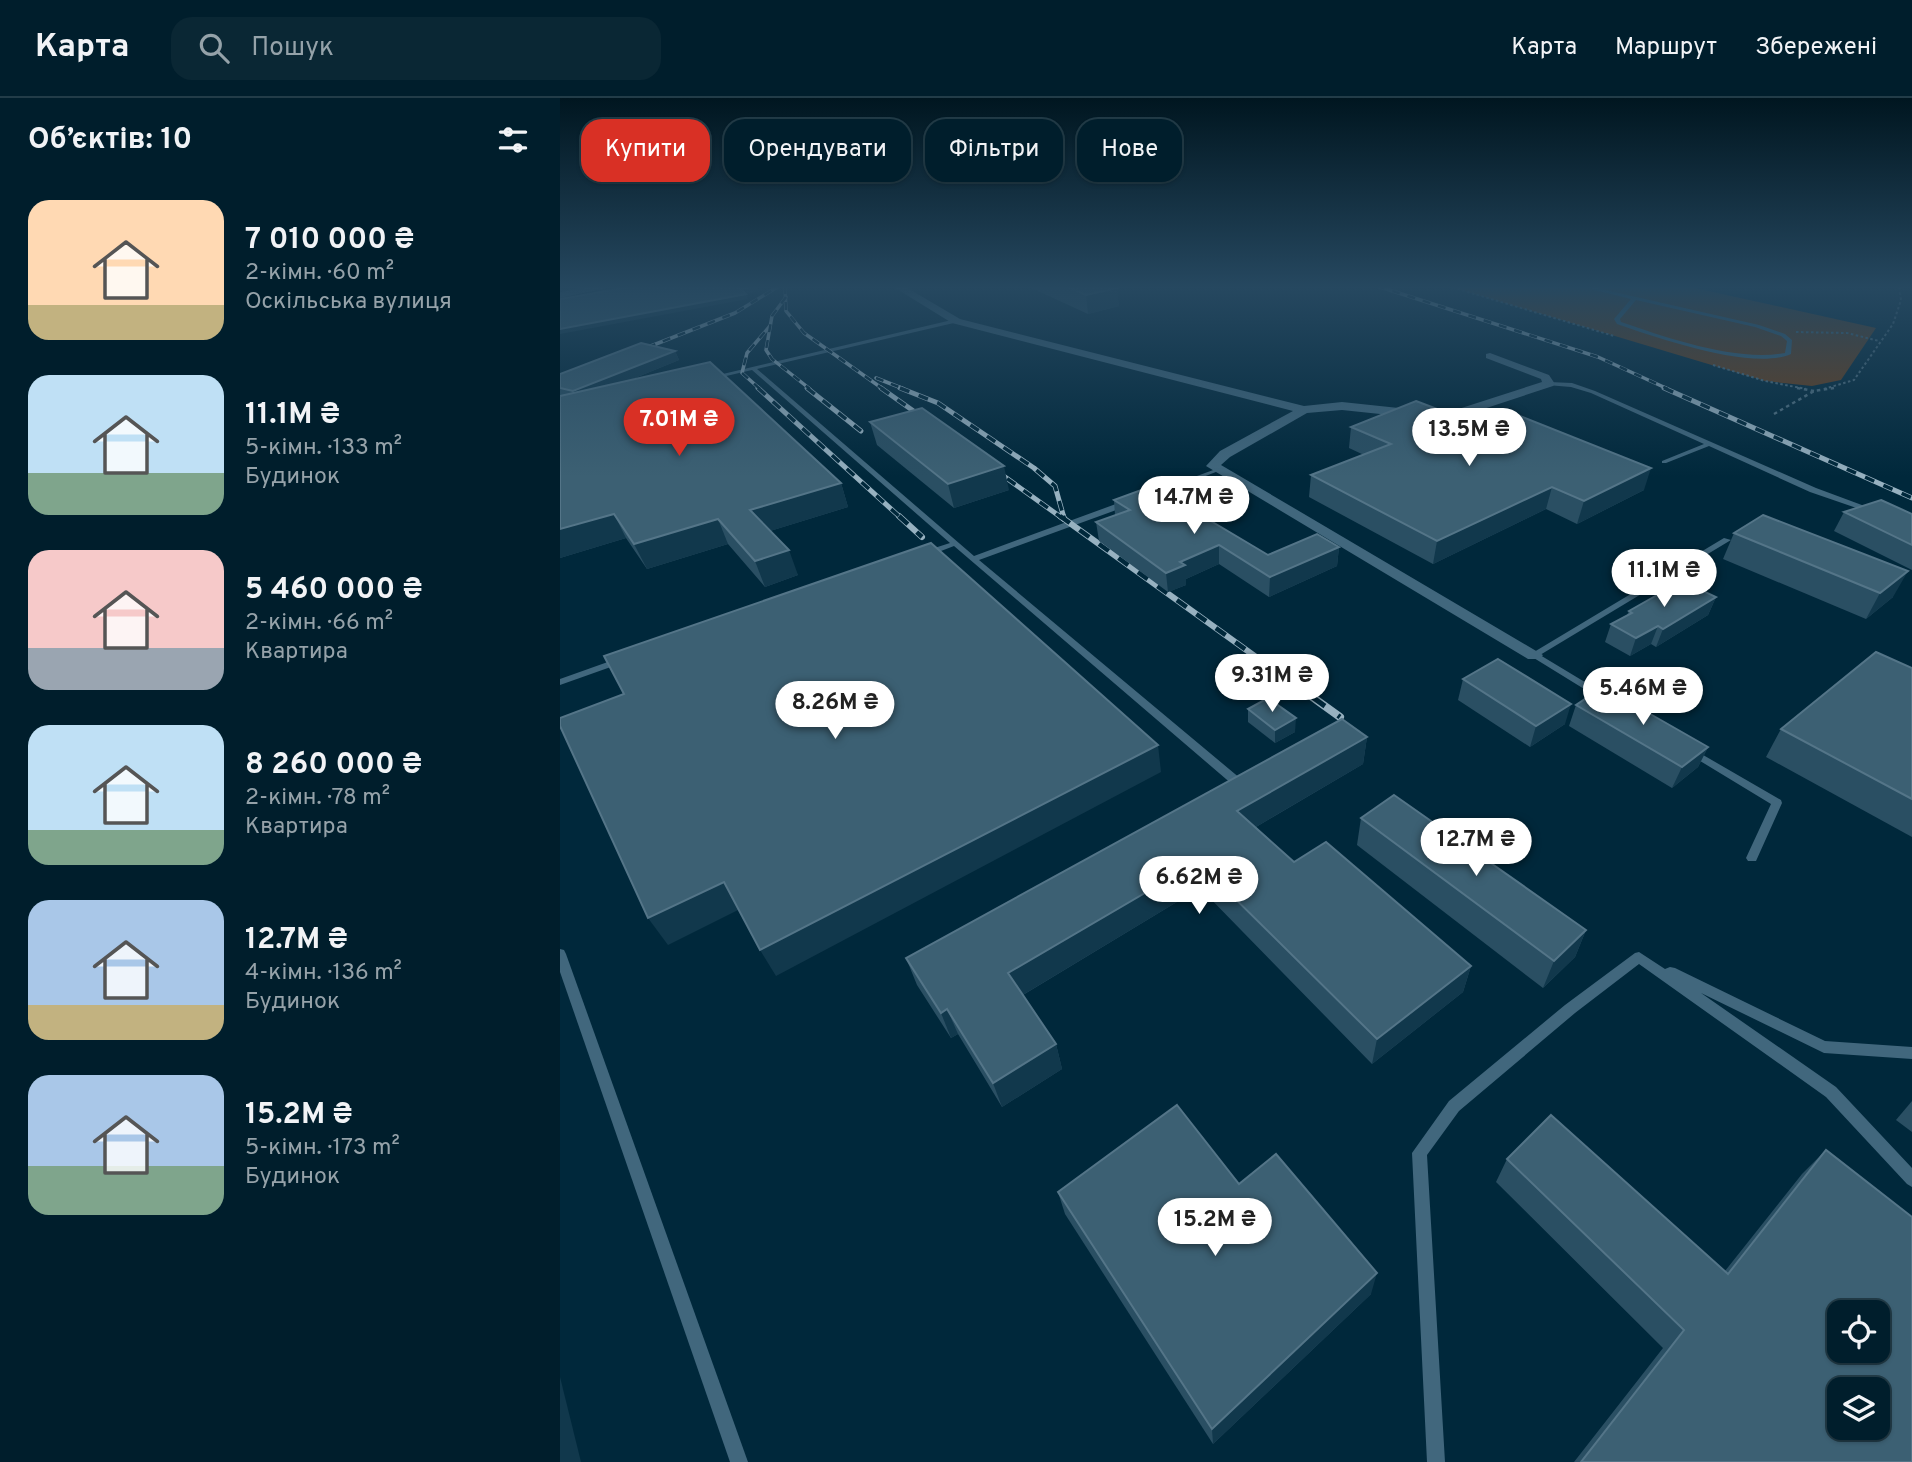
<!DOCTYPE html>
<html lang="uk">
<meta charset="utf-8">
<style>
:root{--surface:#001e2c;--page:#0a2734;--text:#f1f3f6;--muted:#95a2a9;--line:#223c48;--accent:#d93025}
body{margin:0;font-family:Overpass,sans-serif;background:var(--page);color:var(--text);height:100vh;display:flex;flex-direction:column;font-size:26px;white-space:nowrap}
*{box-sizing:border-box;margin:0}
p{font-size:23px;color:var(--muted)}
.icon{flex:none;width:38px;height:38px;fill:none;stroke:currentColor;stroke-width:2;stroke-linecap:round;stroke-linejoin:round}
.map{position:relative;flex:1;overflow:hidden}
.drawer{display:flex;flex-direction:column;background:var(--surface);width:560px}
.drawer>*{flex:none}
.guide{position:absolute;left:21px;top:21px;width:665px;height:63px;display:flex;gap:14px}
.fabs{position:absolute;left:1267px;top:1202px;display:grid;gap:14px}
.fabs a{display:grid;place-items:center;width:63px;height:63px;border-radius:14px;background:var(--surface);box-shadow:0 2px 5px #0004,0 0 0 2px var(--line);font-size:35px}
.price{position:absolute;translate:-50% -60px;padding:0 16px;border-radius:24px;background:#fff;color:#222;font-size:23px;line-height:46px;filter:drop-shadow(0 2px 4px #0008)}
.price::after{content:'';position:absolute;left:50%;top:42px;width:21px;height:16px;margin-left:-10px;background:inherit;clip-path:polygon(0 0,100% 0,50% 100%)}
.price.current{background:var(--accent);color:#fff}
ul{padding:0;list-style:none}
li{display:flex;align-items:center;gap:21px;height:175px;padding:0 28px}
li span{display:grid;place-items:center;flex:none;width:196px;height:140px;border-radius:21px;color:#555}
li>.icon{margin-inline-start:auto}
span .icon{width:84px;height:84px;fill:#fffc;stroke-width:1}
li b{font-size:30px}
h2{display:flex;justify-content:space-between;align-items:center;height:84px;padding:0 28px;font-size:30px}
.chip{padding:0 24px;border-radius:21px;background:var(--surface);box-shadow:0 2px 5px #0004,0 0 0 2px var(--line);font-size:24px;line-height:63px}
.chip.current{background:var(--accent);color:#fff}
header{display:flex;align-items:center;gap:42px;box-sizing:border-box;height:98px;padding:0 35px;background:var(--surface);border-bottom:2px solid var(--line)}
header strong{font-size:33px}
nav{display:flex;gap:38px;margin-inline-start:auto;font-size:24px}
.search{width:490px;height:63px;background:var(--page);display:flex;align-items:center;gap:18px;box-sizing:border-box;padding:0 24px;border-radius:21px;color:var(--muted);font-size:26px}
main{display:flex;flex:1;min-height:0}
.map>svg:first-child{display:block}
.green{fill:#6e3e17}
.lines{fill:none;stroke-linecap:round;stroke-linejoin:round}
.path-far1{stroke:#527283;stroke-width:2;stroke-dasharray:2.5 2.5;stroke-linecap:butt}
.path{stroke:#527283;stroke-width:2.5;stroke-dasharray:3.5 3.5;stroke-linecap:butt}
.service{fill:#41677d;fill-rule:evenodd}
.minor{fill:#41677d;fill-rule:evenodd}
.secondary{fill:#41677d;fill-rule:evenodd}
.rail-far3-casing{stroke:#97b1c0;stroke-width:3.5}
.rail-far2-casing{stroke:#97b1c0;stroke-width:5}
.rail-far1-casing{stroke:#97b1c0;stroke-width:6}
.rail-casing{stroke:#97b1c0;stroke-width:8}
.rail-far3{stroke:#00283b;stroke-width:2.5;stroke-dasharray:8;stroke-linecap:butt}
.rail-far2{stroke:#00283b;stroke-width:3.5;stroke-dasharray:10;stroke-linecap:butt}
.rail-far1{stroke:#00283b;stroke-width:4.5;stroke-dasharray:12;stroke-linecap:butt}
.rail{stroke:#00283b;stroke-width:5;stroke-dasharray:16;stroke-linecap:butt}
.wall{fill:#2a4f63}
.shaded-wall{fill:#11384c}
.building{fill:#3c6073;stroke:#547588;stroke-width:2;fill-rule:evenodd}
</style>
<header>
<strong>Карта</strong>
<div class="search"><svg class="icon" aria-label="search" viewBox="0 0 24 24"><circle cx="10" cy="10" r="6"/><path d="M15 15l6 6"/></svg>Пошук</div>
<nav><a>Карта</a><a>Маршрут</a><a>Збережені</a></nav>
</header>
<main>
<section class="drawer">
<h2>Об’єктів: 10<svg class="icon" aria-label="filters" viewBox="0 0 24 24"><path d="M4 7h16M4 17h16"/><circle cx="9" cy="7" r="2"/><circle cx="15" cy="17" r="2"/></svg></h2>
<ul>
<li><span style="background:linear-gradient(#ffd9b3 75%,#c2b280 0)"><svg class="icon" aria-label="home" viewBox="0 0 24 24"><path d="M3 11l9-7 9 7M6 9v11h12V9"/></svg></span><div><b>7 010 000 ₴</b><p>2-кімн. · 60 m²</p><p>Оскільська вулиця</p></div></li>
<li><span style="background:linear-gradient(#bfe0f5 70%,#7fa58c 0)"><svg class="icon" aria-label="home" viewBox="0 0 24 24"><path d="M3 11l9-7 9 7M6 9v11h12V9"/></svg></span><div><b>11.1M ₴</b><p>5-кімн. · 133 m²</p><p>Будинок</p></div></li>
<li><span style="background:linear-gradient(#f6c9c9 70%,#9aa5b1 0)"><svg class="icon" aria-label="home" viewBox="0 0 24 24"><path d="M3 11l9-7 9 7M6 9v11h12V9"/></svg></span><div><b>5 460 000 ₴</b><p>2-кімн. · 66 m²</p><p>Квартира</p></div></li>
<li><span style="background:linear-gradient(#bfe0f5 75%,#7fa58c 0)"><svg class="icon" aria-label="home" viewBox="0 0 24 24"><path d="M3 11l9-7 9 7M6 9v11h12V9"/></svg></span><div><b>8 260 000 ₴</b><p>2-кімн. · 78 m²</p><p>Квартира</p></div></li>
<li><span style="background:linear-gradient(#a9c7e8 75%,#c2b280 0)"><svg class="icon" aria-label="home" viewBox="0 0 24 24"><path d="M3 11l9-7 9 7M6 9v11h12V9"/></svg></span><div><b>12.7M ₴</b><p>4-кімн. · 136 m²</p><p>Будинок</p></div></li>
<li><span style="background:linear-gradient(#a9c7e8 65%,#7fa58c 0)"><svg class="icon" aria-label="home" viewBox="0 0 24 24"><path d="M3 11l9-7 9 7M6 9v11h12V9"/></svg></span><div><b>15.2M ₴</b><p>5-кімн. · 173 m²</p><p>Будинок</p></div></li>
</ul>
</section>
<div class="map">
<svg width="1352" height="1364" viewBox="0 0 1352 1364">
<rect width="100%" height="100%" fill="#00283b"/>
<polygon class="green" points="888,188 1126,188 1316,230 1281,282 1252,288 1205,283"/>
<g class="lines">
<g class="path-far1">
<polyline points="888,188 1054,238"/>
<polyline points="1236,234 1287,235 1319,243"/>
<polyline points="1153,267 1205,283 1246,291"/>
<polyline points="1264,291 1294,282 1333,226 1341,202 1339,188"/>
</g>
<g class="path">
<polyline points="1237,290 1254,293"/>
<polyline points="1214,316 1254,293 1274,290"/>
</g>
<g class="service">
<path d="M1019,188h9l171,39 26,9 7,6 -1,14c-39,17 -133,-16 -174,-30l-3,-5 17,-20zM1076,202l119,27 26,9 6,5 -2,12c-49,9 -117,-15 -164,-31l-1,-3z"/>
<polygon points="396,221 398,224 197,271 414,458 564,403 570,403 570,407 419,462 681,681 682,684 681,687 673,687 394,448 368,458 362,458 362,454 390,445 192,272 149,282 146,280"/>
<polygon points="989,284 1012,285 1035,293 1256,390 1318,413 1311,415 1250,394 1149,348 1106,365 1102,365 1102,363 1144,346 1031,295 1011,289 987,287 986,286"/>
<polygon points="656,371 661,372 592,399 585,397"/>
<polygon points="1164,440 1171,442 980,557 1048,598 1050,600 1048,602 1042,602 969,557"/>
<polygon points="59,560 62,561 64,563 62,565 0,587 0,581"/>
<polygon points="1131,650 1221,702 1222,705 1196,763 1188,763 1186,760 1211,706 1127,655 1126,653 1127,651"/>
<polygon points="0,851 4,852 6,856 188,1364 170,1364 0,874"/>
<polygon points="1079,854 1105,871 1110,869 1115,870 1265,943 1352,949 1352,961 1264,955 1141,895 1276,989 1352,1070 1352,1089 1347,1086 1266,999 1079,866 1015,915 899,1013 867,1057 885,1364 867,1364 852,1055 889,1003 1005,907 1075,855"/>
</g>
<polygon class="minor" points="332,188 344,188 400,221 744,308 782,304 886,315 982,284 981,281 926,260 926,256 930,255 989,277 995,286 993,288 887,323 782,312 747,315 670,359 661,367 983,557 980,561 968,561 646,368 660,353 733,313 392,225"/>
<polygon class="secondary" points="34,188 56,188 0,200 0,194"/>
<defs>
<g id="rail-far3">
<polyline points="225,188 226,213 244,235 323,291"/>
<polyline points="817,188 1038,259 1108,291"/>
<polyline points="226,199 212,218 206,252 212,261 250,291"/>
<polyline points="73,255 175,215 219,188"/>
<polyline points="316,280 344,291"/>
<polyline points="200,291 182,275 187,255 210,228"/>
</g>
<g id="rail-far2">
<polyline points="198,290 341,420"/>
<polyline points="247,290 301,333"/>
<polyline points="321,290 369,324"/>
<polyline points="340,290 378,305 474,370 495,388 504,420"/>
<polyline points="1104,290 1352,400"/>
<polyline points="431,369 502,420"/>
</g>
<g id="rail-far1">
<polyline points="339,418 362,439"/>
<polyline points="500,418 728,582"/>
<polyline points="503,418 504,421"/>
</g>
<polyline id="rail" points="726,580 780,619"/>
</defs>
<use href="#rail-far3" class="rail-far3-casing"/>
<use href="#rail-far2" class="rail-far2-casing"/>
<use href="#rail-far1" class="rail-far1-casing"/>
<use href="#rail" class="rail-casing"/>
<use href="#rail-far3" class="rail-far3"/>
<use href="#rail-far2" class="rail-far2"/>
<use href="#rail-far1" class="rail-far1"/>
<use href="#rail" class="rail"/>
</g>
<g class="wall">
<polygon points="467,188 561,188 556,189 559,208 528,216"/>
<polygon points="115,253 119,262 70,282 281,385 288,409 210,433 238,477 205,489 168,446 87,471 66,440 0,460 0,276"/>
<polygon points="310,324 449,392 394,410 317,347"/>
<polygon points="791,329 1084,392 1017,426 986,411 873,466 749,399 751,377 804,357 789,350"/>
<polygon points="554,402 708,457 779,449 777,468 709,499 659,466 626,481 626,487 608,494 539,443 536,424 555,417"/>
<polygon points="1284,414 1352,416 1352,472 1274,433"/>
<polygon points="1174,435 1333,499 1306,521 1163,461"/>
<polygon points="1156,499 1148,517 1096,549 1091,546 1070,558 1045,544 1051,526 1067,517 1069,513"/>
<polygon points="1352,570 1352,739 1206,659 1221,631"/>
<polygon points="903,581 1005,626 970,649 898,602"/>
<polygon points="1016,607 1148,649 1138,669 1112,690 1009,628"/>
<polygon points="688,611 735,634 715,645 688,624"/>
<polygon points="807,639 803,666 696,729 734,764 911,868 903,894 812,966 640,790 463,897 496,946 502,971 442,1009 398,936 391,940 357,887 346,860"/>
<polygon points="801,720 1026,832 1015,859 983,890 797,747"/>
<polygon points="1352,1003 1352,1034 1336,1022"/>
<polygon points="1266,1052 1352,1364 1014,1364 1103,1250 936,1084 947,1061 1165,1173 1242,1076"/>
<polygon points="679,1086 811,1196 653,1346 505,1116 498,1094"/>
</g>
<g class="shaded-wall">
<polygon points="198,188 200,193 182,196 181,191"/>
<polygon points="557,190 559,208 528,216 526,197"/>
<polygon points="186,196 188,201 0,236 0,231"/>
<polygon points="115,253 119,262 18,303 13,293"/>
<polygon points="444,368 449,392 394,410 388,386"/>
<polygon points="1091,370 1084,392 1017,426 1024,403"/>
<polygon points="281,385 288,409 200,436 190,412"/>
<polygon points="992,389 986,411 873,466 877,443"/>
<polygon points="54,416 66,440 0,460 0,431"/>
<polygon points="158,421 168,446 87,471 74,446"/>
<polygon points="659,447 659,466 626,481 626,487 608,494 606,475 620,464"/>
<polygon points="779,449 777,468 709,499 710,479"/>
<polygon points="229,452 238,477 205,489 195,463"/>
<polygon points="1348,473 1333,499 1306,521 1320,495"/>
<polygon points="1156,499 1148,517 1096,549 1103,531"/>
<polygon points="1098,528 1091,546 1070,558 1076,540"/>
<polygon points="1011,606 1005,626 970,649 976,628"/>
<polygon points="736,620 735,634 715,645 715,632"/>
<polygon points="807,639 803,666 677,740 677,713"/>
<polygon points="598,647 601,674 216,878 200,852"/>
<polygon points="1148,649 1138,669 1112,690 1122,669"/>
<polygon points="638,764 640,790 456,901 448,875"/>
<polygon points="164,784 180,811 108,847 88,820"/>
<polygon points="1026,832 1015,859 983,890 994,863"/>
<polygon points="911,868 903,894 812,966 817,941"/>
<polygon points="387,911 398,936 391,940 381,915"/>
<polygon points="496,946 502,971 442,1009 433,985"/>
<polygon points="817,1175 811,1196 653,1346 652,1331"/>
<polygon points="0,1279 21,1364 0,1364"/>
</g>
<g class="building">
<polygon points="75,188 198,188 181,191 186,196 0,231 0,201"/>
<polygon points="506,188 554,188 557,190 526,197"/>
<polygon points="81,245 115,253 13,293 0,290 0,276"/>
<polygon points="150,264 281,385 190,412 229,452 195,463 158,421 74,446 54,416 0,431 0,298"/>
<polygon points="856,303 919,327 950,314 1091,370 1024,403 992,389 877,443 751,377 831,346 791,329"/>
<polygon points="362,310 444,368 388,386 310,324"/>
<polygon points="592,388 708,457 757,436 779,449 710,479 659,447 620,464 625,467 606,475 536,424 570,412 554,402"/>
<polygon points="1321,402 1352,416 1352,447 1284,414"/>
<polygon points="1203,417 1348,473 1320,495 1174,435"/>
<polygon points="371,445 598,647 200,852 164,784 88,820 0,628 0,620 64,596 44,558"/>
<polygon points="1122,483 1156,499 1103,531 1098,528 1076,540 1051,526 1072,515 1069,513"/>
<polygon points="1316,554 1352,570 1352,701 1221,631"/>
<polygon points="938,561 1011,606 976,628 903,581"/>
<polygon points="1043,589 1148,649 1122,669 1016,607"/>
<polygon points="708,600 736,620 715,632 688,611"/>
<polygon points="782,621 807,639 677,713 734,764 766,744 911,868 817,941 638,764 448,875 496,946 433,985 387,911 381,915 346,860"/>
<polygon points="834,697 1026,832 994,863 801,720"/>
<polygon points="617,1007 679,1086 716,1056 817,1175 652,1331 498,1094"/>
<path d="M991,1017l177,159 98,-124 86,67v245h-331l103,-132 -177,-171zM1279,1214h39v39h-39zM1279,1292h39v38h-39z"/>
</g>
<linearGradient id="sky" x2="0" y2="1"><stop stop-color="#001620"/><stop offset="0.5" stop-color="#264860"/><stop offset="1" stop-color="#264860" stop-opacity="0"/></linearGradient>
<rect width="1352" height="379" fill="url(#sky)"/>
</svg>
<div class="fabs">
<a><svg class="icon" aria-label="locate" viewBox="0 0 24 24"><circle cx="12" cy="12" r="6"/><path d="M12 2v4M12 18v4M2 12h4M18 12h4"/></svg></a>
<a><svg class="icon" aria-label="layers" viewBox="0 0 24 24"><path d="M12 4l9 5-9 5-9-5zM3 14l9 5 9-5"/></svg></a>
</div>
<b class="price current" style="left:119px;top:360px">7.01M ₴</b>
<b class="price" style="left:909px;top:370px">13.5M ₴</b>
<b class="price" style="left:634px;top:438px">14.7M ₴</b>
<b class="price" style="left:1104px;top:511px">11.1M ₴</b>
<b class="price" style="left:712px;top:616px">9.31M ₴</b>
<b class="price" style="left:1083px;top:629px">5.46M ₴</b>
<b class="price" style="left:275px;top:643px">8.26M ₴</b>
<b class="price" style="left:916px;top:780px">12.7M ₴</b>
<b class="price" style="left:639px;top:818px">6.62M ₴</b>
<b class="price" style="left:655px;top:1160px">15.2M ₴</b>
<div class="guide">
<a class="chip current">Купити</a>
<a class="chip">Орендувати</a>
<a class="chip">Фільтри</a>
<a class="chip">Нове</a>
</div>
</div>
</main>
